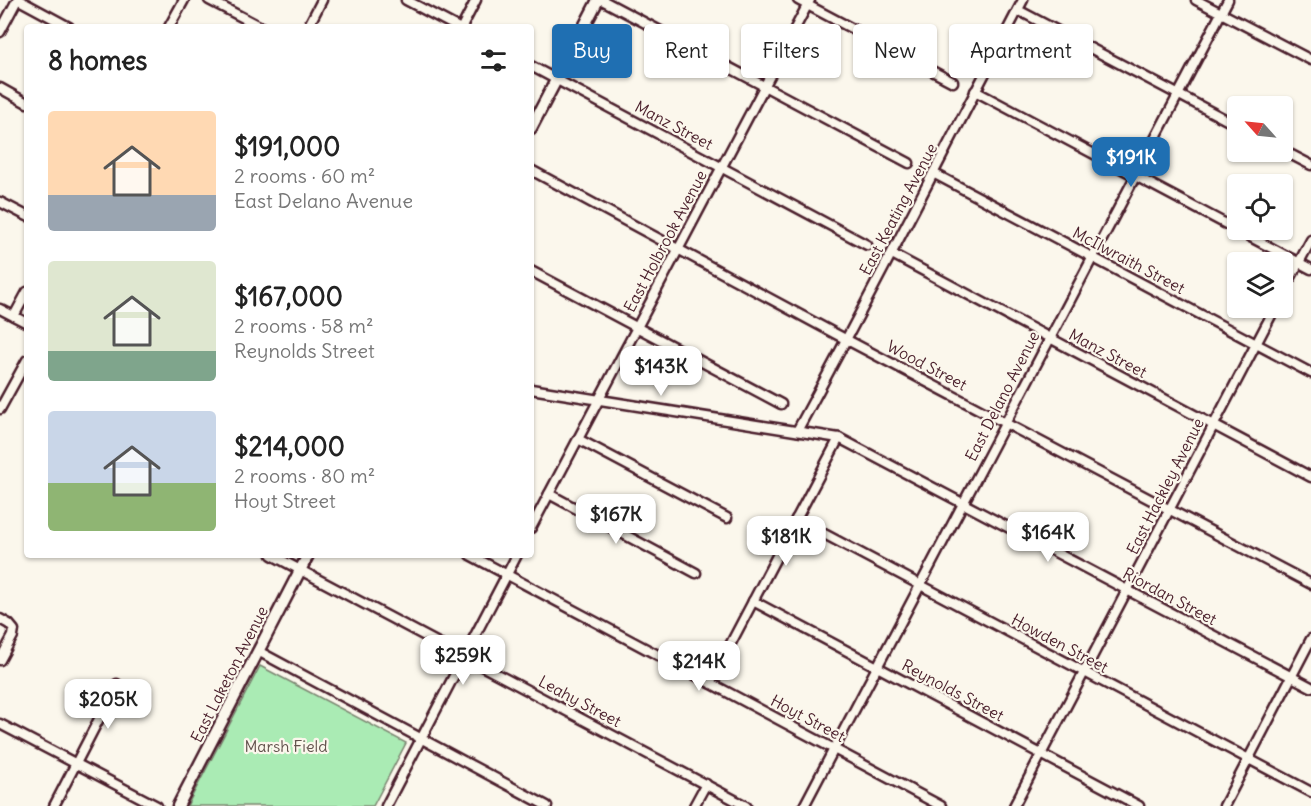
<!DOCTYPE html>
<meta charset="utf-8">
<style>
:root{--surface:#fff;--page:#f6f6f6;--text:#222;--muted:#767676;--accent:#1f6fb2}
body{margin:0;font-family:Delius,sans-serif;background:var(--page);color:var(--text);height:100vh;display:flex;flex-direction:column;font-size:22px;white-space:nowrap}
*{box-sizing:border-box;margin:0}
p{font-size:20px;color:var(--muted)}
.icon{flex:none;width:33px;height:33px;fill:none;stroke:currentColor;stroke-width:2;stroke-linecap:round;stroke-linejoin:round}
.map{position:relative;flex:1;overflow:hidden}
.side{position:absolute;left:24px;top:24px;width:510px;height:534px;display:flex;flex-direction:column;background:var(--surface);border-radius:6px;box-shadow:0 2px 4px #0004}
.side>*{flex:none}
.banner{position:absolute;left:552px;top:24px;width:570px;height:54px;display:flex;gap:12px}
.needle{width:39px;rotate:297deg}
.fabs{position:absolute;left:1227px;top:96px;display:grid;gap:12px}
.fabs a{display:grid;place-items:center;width:66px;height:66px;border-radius:6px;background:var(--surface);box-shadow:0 2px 4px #0004;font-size:30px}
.price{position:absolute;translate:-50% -51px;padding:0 14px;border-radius:12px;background:#fff;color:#222;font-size:20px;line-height:39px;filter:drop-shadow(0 2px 3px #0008)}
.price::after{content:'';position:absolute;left:50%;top:36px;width:18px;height:14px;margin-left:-9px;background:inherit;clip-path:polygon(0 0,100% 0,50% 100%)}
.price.on{background:var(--accent);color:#fff}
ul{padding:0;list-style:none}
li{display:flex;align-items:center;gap:18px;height:150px;padding:0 24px}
li span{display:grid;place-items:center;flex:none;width:168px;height:120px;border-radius:6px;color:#555}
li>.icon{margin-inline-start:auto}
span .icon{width:72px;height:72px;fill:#fffc;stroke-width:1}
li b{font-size:26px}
h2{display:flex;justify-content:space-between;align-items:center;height:72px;padding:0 24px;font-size:26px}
.pill{padding:0 21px;border-radius:6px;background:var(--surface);box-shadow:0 2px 4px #0004;font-size:21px;line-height:54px}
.pill.on{background:var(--accent);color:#fff}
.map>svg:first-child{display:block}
.green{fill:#aaebb4;stroke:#7a8570;stroke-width:1.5}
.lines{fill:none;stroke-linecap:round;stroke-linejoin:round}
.minor-casing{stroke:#4a1f2b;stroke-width:13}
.major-casing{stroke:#4a1f2b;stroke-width:15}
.minor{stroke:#fbf7ec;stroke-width:8}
.major{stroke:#fbf7ec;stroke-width:10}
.labels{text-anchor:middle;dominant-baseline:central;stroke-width:4.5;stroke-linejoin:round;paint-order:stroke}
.street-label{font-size:16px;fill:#4a1f2b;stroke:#fbf7ec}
.park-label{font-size:16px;fill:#62524d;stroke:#fbf7ec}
</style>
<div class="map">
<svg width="1311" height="806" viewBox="0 0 1311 806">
<rect width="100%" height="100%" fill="#fbf7ec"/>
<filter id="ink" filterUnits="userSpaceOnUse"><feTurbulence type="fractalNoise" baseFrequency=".0167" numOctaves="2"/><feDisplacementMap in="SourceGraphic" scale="12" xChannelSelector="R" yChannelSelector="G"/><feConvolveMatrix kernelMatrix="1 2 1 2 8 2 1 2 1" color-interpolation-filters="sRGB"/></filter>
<g filter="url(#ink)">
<polygon class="green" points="260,666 406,743 373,806 187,806"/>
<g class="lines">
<defs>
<g id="minor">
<polyline points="19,0 69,27"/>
<polyline points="209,0 261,27"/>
<polyline points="406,0 457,27"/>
<polyline points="602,0 909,163"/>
<polyline points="798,0 953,82"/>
<polyline points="1196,0 1311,60"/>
<polyline points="1018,10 1238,126"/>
<polyline points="169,27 184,0"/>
<polyline points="308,27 322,0"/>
<polyline points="462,27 476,0"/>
<polyline points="0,32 17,0"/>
<polyline points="531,66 867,245"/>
<polyline points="0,88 27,103"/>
<polyline points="975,91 1311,269"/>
<polyline points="1282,150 1311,165"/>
<polyline points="531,170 832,332 1311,584"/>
<polyline points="933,173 1311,373"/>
<polyline points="0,202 27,216"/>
<polyline points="892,254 1311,477"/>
<polyline points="531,271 781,404"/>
<polyline points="1282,294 1311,240"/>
<polyline points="0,309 27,323"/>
<polyline points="14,316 27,292"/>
<polyline points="531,389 839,438 1311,687"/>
<polyline points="0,409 27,360"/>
<path d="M797,431c78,-143 151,-287 226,-431"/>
<polyline points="578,439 727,518"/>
<polyline points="549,494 696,573"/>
<polyline points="796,519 1311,792"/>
<polyline points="531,528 810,0"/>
<polyline points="272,555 746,806"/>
<polyline points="470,555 941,806"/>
<polyline points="753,601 1139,806"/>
<polyline points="0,619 9,624 14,630 13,636 0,660"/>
<polyline points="258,651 547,806"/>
<polyline points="710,683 839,438"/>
<polyline points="0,724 157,806"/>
<polyline points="54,806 117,684"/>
<polyline points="386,806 517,555"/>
<polyline points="694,806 706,784"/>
<polyline points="804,806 1228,0"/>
<polyline points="1014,806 1275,308"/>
<polyline points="1224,806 1311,639"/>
</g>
<g id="major">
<polyline points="531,128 598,0"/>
<polyline points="178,806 308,555"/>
</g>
</defs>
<use href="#minor" class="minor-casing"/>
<use href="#major" class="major-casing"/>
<use href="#minor" class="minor"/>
<use href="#major" class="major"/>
</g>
</g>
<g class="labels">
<g class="street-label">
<text transform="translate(674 125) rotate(28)">Manz Street</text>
<text transform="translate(898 209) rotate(-62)">East Keating Avenue</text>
<text transform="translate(665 241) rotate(-62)">East Holbrook Avenue</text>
<text transform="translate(1129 260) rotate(28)">McIlwraith Street</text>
<text transform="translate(1108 353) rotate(28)">Manz Street</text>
<text transform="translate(927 365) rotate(28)">Wood Street</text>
<text transform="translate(1002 396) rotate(-63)">East Delano Avenue</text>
<text transform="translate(1165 486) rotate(-63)">East Hackley Avenue</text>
<text transform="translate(1170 596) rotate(28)">Riordan Street</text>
<text transform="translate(1060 643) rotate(28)">Howden Street</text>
<text transform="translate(229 674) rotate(-63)">East Laketon Avenue</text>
<text transform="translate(953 690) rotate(28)">Reynolds Street</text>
<text transform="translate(580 701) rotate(28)">Leahy Street</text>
<text transform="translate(808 718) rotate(28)">Hoyt Street</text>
</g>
<g class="park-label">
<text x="286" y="746">Marsh Field</text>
</g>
</g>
</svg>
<div class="fabs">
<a><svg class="needle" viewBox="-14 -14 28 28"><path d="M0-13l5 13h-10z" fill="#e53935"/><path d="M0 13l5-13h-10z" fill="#767676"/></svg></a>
<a><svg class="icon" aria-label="locate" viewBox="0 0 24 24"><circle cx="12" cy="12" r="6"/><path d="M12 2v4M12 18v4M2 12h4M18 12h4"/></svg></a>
<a><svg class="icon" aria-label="layers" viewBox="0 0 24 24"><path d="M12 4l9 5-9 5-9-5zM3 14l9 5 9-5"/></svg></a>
</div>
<b class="price on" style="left:1131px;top:188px">$191K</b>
<b class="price" style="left:661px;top:397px">$143K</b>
<b class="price" style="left:616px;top:545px">$167K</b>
<b class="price" style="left:1048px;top:563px">$164K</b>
<b class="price" style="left:786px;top:567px">$181K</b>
<b class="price" style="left:463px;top:686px">$259K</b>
<b class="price" style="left:699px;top:692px">$214K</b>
<b class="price" style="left:108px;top:730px">$205K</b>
<div class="banner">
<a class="pill on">Buy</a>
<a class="pill">Rent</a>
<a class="pill">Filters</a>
<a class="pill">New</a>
<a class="pill">Apartment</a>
</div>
<section class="side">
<h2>8 homes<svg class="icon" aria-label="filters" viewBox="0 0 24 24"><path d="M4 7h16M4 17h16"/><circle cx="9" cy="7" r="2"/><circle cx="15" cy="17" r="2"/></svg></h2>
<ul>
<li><span style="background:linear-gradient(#ffd9b3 70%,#9aa5b1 0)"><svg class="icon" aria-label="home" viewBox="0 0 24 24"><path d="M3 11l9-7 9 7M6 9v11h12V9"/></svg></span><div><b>$191,000</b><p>2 rooms · 60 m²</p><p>East Delano Avenue</p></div></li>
<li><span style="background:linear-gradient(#dfe7d0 75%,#7fa58c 0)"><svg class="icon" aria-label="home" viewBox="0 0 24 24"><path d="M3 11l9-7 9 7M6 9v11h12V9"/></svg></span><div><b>$167,000</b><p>2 rooms · 58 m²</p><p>Reynolds Street</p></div></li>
<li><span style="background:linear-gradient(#c9d6e8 60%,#8fb573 0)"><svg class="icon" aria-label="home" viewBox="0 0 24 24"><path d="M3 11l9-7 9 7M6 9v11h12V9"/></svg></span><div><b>$214,000</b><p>2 rooms · 80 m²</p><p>Hoyt Street</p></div></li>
</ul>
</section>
</div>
